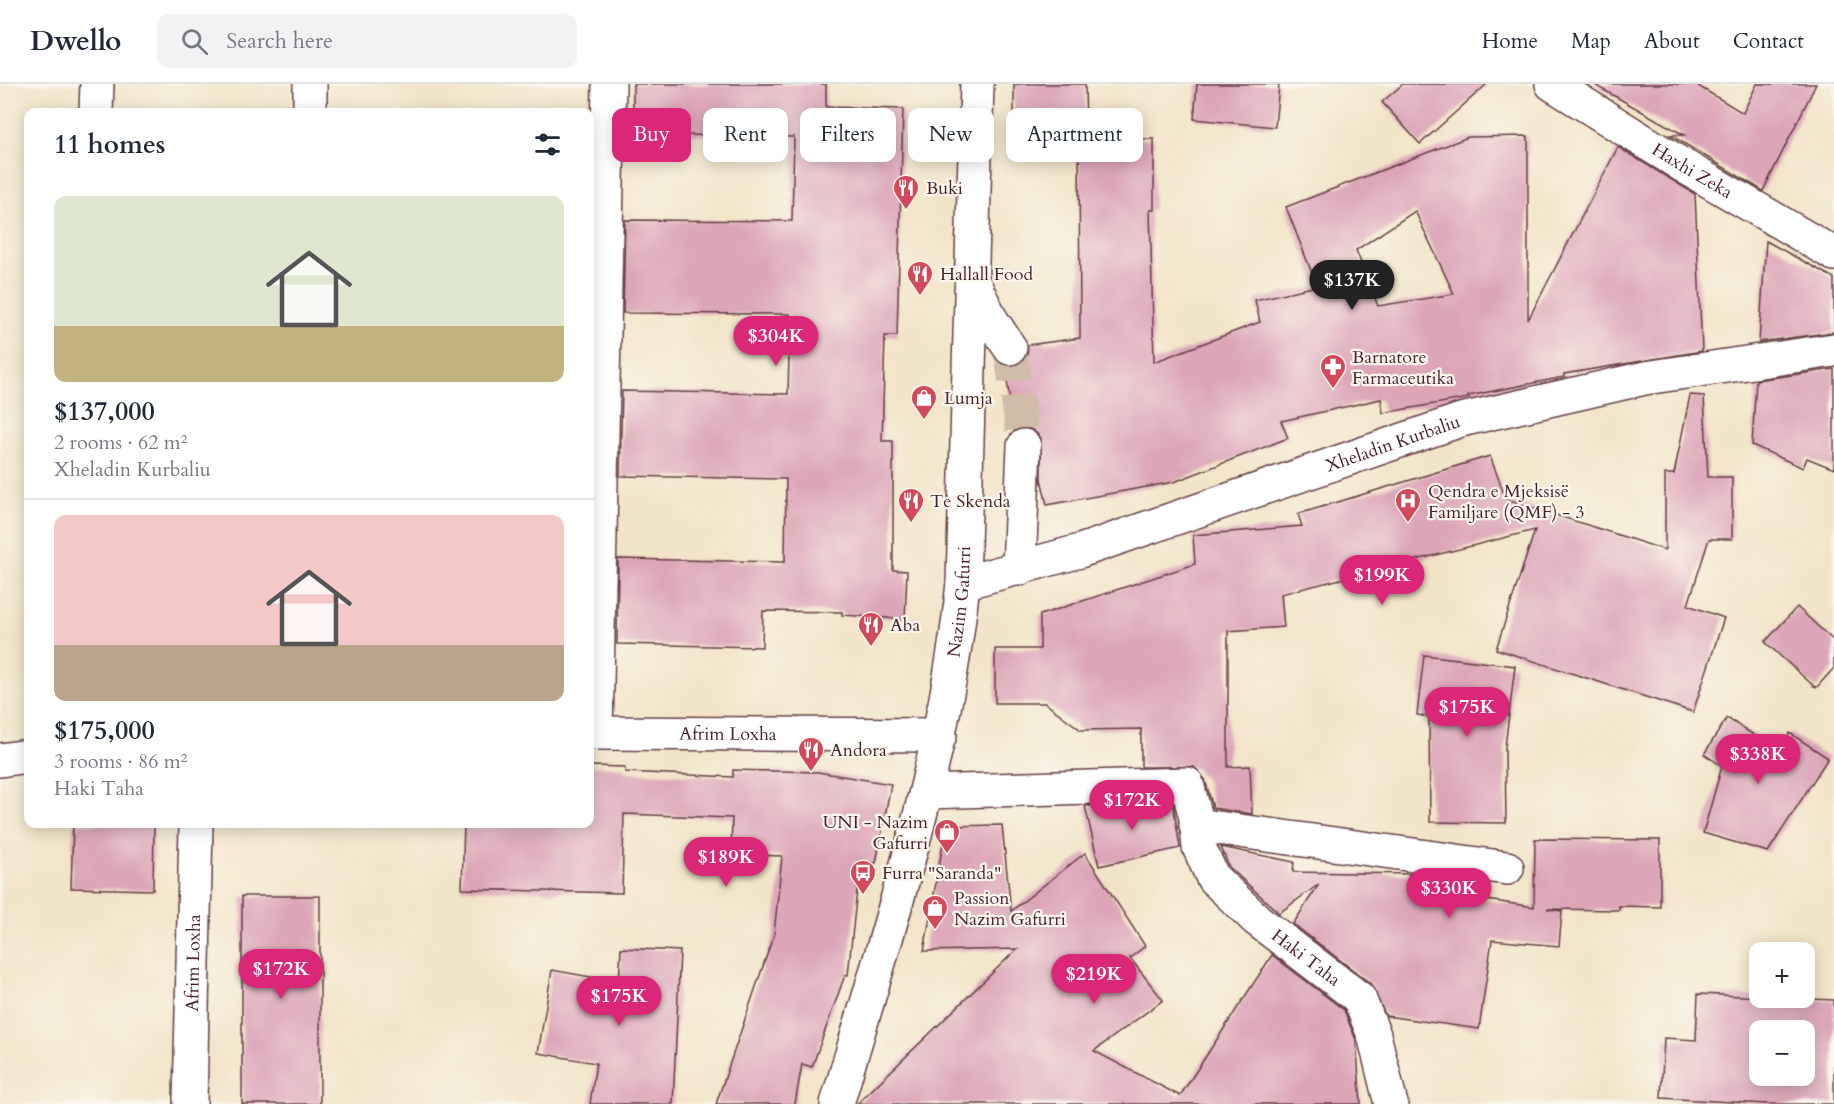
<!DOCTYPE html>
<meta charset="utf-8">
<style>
:root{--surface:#fff;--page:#f2f2f3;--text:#1f2937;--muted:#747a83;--line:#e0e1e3;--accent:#db2777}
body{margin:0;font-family:Cardo,serif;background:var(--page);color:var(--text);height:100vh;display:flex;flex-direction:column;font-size:22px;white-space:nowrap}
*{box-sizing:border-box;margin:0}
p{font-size:20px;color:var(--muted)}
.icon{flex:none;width:33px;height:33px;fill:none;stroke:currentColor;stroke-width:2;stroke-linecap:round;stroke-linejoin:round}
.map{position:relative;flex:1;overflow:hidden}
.details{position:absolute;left:24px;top:24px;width:570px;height:720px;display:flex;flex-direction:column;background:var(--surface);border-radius:12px;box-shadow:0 3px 15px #0003}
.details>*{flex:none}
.guide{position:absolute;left:612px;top:24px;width:570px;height:54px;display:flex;gap:12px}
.buttons{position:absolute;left:1749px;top:858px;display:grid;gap:12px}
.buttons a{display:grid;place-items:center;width:66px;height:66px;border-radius:12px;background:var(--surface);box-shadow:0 3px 15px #0003;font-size:30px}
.price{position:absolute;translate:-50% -51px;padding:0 14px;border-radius:21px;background:var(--accent);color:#fff;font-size:20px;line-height:39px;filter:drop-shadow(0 2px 3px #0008)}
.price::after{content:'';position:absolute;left:50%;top:36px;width:18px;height:14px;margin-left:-9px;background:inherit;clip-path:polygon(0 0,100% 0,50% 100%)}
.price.on{background:#222;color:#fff}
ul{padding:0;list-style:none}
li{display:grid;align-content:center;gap:12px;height:318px;padding:0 30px}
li+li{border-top:2px solid var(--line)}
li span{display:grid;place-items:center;height:186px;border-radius:12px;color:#555}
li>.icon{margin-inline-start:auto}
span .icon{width:108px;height:108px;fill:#fffc;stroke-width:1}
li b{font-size:26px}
h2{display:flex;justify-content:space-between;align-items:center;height:72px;padding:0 30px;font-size:26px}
.pill{padding:0 21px;border-radius:12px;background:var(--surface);box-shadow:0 3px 15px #0003;font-size:21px;line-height:54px}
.pill.on{background:var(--accent);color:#fff}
header{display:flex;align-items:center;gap:36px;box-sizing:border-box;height:84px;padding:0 30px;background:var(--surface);border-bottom:2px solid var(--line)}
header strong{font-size:28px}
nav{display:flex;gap:33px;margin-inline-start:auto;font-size:21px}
.search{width:420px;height:54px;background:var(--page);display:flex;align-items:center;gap:15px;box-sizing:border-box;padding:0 21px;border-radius:12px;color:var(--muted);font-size:22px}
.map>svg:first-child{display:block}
.building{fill:#dca5b8;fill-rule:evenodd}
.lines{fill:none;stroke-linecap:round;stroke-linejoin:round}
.minor-tunnel{stroke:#d0bda9;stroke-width:33;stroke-dasharray:33 16;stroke-linecap:butt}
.minor-casing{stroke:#633d43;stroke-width:36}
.minor{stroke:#fff;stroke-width:33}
.labels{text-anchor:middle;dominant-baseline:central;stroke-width:4.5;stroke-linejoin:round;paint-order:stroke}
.street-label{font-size:18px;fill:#4a1f2b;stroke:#fbf7ec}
.poi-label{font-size:18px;fill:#4a1f2b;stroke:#fbf7ec;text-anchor:start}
</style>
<header>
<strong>Dwello</strong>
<div class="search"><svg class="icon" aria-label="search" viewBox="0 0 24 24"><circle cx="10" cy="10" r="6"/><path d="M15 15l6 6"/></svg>Search here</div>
<nav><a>Home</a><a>Map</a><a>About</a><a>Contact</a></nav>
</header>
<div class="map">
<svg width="1834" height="1020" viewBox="0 0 1834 1020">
<rect width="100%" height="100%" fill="#fbf7ec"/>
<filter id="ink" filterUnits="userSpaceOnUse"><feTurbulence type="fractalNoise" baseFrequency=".0167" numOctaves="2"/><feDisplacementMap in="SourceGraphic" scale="12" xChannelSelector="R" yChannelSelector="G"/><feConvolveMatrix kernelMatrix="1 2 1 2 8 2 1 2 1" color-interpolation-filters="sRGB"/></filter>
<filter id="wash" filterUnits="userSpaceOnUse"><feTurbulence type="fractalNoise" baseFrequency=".008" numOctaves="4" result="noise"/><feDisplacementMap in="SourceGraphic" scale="24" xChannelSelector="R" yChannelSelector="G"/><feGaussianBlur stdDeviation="1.35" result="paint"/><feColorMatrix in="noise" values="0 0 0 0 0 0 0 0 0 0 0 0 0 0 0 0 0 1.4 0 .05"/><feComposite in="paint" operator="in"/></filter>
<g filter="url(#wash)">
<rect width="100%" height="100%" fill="#f2e4c8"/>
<g id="blocks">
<g class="building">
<polygon points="633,0 826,0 826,23 903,25 897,252 885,252 882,357 893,357 893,486 907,487 905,535 842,531 842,528 763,527 762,563 617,560 618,475 785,478 786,395 620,392 622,307 788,310 790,230 623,229 625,136 792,137 794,53 633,50"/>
<polygon points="1014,0 1085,0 1086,49 1014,49"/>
<polygon points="1197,0 1279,0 1275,43 1194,35"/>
<polygon points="1403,0 1487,0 1420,60 1382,18"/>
<polygon points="1593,0 1695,0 1743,29 1757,0 1816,0 1763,107 1670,51 1684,51"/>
<path d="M1528,52v184l90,-173 77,47 7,157 -138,23v3l-96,19 1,2 -86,15 -2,-14 -100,22 7,17 -114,44 -127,23 -6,-26v-41l-7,-7 -9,-4 -11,3 -9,-64 16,-3 6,-7 1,-11 52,-7 -1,-200 75,1v71h-4l4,152 106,-40 -5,-22 62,-14 -31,-79 182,-70zM1415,127l39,83 -76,12 -22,-56z"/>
<polygon points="1766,157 1834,194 1834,248 1759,258"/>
<polygon points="1834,285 1834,385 1807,374 1803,384 1752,361 1756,296"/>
<polygon points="1690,311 1704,312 1708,393 1732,393 1732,455 1709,455 1688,521 1724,534 1693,628 1496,565 1535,446 1281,510 1284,543 1228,547 1228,683 1250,682 1252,730 1213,724 1205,695 1194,683 1141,683 1141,645 1081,646 1045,619 995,619 995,565 1040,565 1040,531 1195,480 1193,451 1302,442 1298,430 1490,372 1506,415 1665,466 1665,390 1674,390"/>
<polygon points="1797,523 1834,557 1834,584 1816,604 1765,558"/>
<polygon points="1424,571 1515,582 1505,663 1506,739 1430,738 1429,633 1417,631"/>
<polygon points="1727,634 1779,667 1790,649 1828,674 1768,768 1703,749 1722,682 1704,670"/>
<polygon points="590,682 625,683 625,688 733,693 733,686 818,688 891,700 876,779 860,777 848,891 845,891 812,983 802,980 795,1020 716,1020 774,850 782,772 731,770 732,734 624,730 622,809 462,805 464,740 590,740"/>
<polygon points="1173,719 1180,764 1099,782 1085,722"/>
<polygon points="73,740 154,740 153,806 71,804"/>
<polygon points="1002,741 1011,827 1085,769 1145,862 1130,874 1163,916 1094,967 1180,1012 1272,871 1344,926 1356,956 1361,1020 857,1020 1017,865 924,867 946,742"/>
<polygon points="1535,755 1660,756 1660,823 1619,822 1619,826 1547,825 1562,827 1559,862 1492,856 1479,945 1386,932 1370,899 1293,840 1319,800 1279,829 1229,783 1221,763 1294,778 1293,788 1411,790 1411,805 1534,823"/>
<rect x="242" y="812" width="78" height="208"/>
<polygon points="621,864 680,867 673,1020 590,1020 596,979 538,969 552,886 619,898"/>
<path d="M1698,910l136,6v104h-67l-106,-6 3,-60 32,2zM1760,946h44v46h-44z"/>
</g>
</g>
</g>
<g filter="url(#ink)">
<use href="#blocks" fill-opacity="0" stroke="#633d43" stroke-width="1.5"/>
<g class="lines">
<polyline class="minor-tunnel" points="1010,264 1024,362"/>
<defs>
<g id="minor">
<path id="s1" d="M1552,0l130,81 152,89"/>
<polyline points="96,28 97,0"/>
<polyline points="310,28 310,0"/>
<polyline points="974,200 991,235 1010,264"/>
<polyline points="1019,485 1024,362"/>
<path id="s2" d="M963,499l117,-32 381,-131 184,-42 189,-28"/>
<path id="s3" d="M590,649l350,2"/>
<polyline points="596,649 609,0"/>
<polyline points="0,676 28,672"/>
<path id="s4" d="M926,708l261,-8 9,34 3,29 14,31 44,42 102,78 15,37 17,69"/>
<polyline points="1196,741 1507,784"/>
<path id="s5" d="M190,1020l6,-280"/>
<path id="s6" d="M837,1020c50,-171 108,-343 126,-521l14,-499"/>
</g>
</defs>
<use href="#minor" class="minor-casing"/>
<use href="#minor" class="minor"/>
</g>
</g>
<defs>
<symbol id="restaurant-pin" viewBox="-11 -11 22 30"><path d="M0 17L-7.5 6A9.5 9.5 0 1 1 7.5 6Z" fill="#d1495b" stroke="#fbf7ec"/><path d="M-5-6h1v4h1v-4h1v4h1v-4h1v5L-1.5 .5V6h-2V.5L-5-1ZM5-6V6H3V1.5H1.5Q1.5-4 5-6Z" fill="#fff"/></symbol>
<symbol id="pharmacy-pin" viewBox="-11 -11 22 30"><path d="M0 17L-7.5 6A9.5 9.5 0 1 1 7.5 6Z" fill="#d1495b" stroke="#fbf7ec"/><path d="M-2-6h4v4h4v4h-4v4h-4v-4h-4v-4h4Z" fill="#fff"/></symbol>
<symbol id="shop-pin" viewBox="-11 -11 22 30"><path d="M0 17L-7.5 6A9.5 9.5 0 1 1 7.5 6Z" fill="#d1495b" stroke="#fbf7ec"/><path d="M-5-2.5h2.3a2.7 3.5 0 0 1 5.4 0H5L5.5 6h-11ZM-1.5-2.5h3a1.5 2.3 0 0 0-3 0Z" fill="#fff"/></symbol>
<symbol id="hospital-pin" viewBox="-11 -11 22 30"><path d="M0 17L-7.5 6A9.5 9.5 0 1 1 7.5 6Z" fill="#d1495b" stroke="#fbf7ec"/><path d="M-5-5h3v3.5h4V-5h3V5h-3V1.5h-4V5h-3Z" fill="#fff"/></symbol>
<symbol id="bus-pin" viewBox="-11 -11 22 30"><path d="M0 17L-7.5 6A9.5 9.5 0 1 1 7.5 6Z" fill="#d1495b" stroke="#fbf7ec"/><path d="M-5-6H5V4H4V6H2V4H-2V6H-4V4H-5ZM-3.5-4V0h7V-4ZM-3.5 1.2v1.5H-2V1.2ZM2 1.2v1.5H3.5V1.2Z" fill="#fff"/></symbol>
</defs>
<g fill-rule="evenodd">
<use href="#restaurant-pin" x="891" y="89" width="30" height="40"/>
<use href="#restaurant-pin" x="905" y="175" width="30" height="40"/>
<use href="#pharmacy-pin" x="1318" y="268" width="30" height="40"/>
<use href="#shop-pin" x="909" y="299" width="30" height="40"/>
<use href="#restaurant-pin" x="896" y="402" width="30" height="40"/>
<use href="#hospital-pin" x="1393" y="402" width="30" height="40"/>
<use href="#restaurant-pin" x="856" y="526" width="30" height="40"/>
<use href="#restaurant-pin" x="796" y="651" width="30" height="40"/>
<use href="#shop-pin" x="932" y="733" width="30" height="40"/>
<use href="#bus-pin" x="848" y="774" width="30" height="40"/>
<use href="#shop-pin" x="920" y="809" width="30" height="40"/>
</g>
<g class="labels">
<g class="street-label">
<text stroke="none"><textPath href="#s1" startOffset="165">Haxhi Zeka</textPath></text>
<text stroke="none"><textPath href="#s2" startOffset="452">Xheladin Kurbaliu</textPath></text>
<text stroke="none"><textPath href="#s6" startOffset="518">Nazim Gafurri</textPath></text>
<text stroke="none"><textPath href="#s3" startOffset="138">Afrim Loxha</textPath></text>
<text stroke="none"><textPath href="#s4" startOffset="482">Haki Taha</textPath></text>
<text stroke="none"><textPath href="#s5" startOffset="141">Afrim Loxha</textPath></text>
</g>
<g class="poi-label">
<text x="926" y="104">Buki</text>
<text x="940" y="190">Hallall Food</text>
<text x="1352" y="273">Barnatore<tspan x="1352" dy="21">Farmaceutika</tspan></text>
<text x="944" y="314">Lumja</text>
<text x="1428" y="407">Qendra e Mjeksisë<tspan x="1428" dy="21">Familjare (QMF) - 3</tspan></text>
<text x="930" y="417">Te Skenda</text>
<text x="890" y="541">Aba</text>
<text x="830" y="666">Andora</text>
<text x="928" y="738" text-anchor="end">UNI - Nazim<tspan x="928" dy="21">Gafurri</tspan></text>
<text x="882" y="789">Furra "Saranda"</text>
<text x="954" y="814">Passion<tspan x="954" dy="21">Nazim Gafurri</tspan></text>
</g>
</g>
</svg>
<div class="buttons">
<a>+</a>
<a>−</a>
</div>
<b class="price on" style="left:1352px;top:227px">$137K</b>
<b class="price" style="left:776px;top:283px">$304K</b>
<b class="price" style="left:1382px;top:522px">$199K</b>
<b class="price" style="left:1467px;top:654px">$175K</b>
<b class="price" style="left:1758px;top:701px">$338K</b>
<b class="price" style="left:1132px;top:747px">$172K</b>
<b class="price" style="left:726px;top:804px">$189K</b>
<b class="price" style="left:1449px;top:835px">$330K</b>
<b class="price" style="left:281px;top:916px">$172K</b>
<b class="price" style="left:1094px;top:921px">$219K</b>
<b class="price" style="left:619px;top:943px">$175K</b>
<div class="guide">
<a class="pill on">Buy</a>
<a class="pill">Rent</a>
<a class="pill">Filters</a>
<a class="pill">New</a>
<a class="pill">Apartment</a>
</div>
<section class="details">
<h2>11 homes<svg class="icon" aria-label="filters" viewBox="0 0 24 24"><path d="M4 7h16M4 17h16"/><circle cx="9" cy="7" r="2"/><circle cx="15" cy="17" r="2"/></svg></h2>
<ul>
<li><span style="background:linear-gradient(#dfe7d0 70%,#c2b280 0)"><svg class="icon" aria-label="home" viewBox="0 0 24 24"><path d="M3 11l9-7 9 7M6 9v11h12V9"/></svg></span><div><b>$137,000</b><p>2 rooms · 62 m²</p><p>Xheladin Kurbaliu</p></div></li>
<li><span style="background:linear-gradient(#f6c9c9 70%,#b9a48a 0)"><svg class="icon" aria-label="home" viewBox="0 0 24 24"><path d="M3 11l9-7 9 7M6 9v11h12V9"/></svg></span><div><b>$175,000</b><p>3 rooms · 86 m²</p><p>Haki Taha</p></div></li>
</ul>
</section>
</div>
